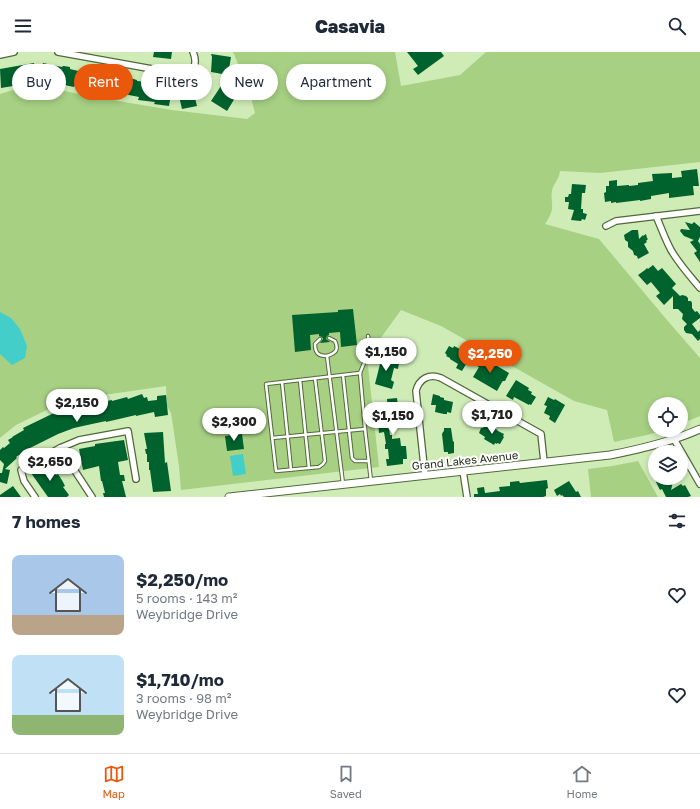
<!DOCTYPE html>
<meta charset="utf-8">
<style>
:root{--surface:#fff;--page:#f2f2f3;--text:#1f2937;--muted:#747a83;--line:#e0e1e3;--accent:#ea580c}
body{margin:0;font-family:"Golos Text",sans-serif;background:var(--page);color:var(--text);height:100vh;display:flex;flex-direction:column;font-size:15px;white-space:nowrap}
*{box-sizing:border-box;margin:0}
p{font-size:13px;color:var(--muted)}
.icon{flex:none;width:22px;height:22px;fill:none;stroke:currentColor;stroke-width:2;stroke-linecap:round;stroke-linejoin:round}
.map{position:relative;height:445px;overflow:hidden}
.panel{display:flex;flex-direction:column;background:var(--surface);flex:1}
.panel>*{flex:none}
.top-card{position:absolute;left:12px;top:12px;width:400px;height:36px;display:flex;gap:8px}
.controls{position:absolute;left:648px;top:345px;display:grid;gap:8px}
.controls a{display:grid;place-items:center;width:40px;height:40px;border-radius:50%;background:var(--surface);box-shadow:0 2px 6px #0003;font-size:20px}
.price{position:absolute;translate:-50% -34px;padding:0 9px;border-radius:14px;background:#fff;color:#222;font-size:13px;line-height:26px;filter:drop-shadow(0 1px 2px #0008)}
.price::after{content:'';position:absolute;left:50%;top:24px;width:12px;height:9px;margin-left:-6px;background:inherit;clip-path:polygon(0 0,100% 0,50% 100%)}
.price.on{background:var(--accent);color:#fff}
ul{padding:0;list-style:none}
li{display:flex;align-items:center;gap:12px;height:100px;padding:0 12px}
li span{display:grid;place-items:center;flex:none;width:112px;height:80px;border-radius:8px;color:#555}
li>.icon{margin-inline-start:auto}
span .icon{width:48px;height:48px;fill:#fffc;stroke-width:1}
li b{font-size:17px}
h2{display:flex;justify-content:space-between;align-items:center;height:48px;padding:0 12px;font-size:17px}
.pill{padding:0 14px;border-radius:18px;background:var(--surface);box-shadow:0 2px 6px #0003;font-size:14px;line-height:36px}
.pill.on{background:var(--accent);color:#fff}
header{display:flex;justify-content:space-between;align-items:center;height:52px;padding:0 12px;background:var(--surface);font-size:18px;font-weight:800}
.tab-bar{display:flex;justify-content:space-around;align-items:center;height:56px;border-top:1px solid var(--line);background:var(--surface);font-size:11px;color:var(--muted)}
.tab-bar a{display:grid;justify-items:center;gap:2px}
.tab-bar .on{color:var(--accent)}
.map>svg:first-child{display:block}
.green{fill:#a7d083}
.water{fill:#43cec9}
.building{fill:#00622d}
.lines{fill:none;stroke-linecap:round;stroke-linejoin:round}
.lane-casing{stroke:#506939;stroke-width:4.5}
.street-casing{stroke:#506939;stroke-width:8}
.secondary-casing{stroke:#506939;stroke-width:9}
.lane{stroke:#fff;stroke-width:2.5}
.street{stroke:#fff;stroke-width:5.5}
.secondary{stroke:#fff;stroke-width:7}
.labels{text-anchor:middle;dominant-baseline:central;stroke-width:4;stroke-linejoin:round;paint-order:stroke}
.street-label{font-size:11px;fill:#222c18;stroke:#fff}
</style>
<header><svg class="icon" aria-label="menu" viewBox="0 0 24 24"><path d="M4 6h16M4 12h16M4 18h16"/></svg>Casavia<svg class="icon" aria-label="search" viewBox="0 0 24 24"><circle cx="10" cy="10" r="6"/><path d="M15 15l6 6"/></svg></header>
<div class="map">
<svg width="700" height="445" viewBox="0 0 700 445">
<rect width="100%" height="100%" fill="#cfecb7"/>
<g class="green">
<path d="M233,0h162l6,34 59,-11 26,-23h214v110l-100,11 -40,-2c-1,9 -7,13 -8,20 -1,5 0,9 0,13 1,8 -3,14 -7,20l54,15 68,81 33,38v58l-19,8v-20h-26v26h9l-17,5 -33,7 -7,-32 -33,-9 -133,-75 -40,-16 -34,47 12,110 -198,23 -2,-24 -8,-53 -4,-7 -1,-20 -62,9 -47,10 -41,20 -16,13v-344l13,-4 28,-4 47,10 84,14 75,9 8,-6 -6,-23z"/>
<polygon points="638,409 658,445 591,445 588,417 612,414"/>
</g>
<g class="water">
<polygon points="0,260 11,266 20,277 27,294 25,306 12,313 0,302"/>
<polygon points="243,402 246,422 233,424 230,404"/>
</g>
<g class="building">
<polygon points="154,0 172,0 171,7 153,5"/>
<polygon points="407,0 441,0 444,4 418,23 413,17 418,14"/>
<polygon points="211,2 231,5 228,23 211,20 212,5"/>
<polygon points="34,11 37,30 1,36 0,17"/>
<polygon points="43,11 62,15 63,14 64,14 70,15 70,17 91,22 91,19 99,20 99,21 110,23 110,25 117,26 117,28 129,29 130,26 137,28 137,29 156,31 156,33 173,35 172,36 175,37 174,39 186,37 186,39 193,38 197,54 182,57 179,44 171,42 169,54 154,52 155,50 138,48 139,45 124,42 124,44 114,42 114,43 99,40 100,38 85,35 85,36 74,34 74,35 55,31 54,33 39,30"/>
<polygon points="221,34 226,37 225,39 235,46 227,59 211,49"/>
<polygon points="697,117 699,134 693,134 694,143 669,146 669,141 651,144 651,147 640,149 640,148 616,151 616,150 611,151 611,149 605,150 604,141 606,140 606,134 609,134 609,129 617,128 617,134 629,133 629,134 638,133 638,131 653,129 652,122 672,121 672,126 682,125 681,119"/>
<polygon points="572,132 586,133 585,141 582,141 581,157 583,157 583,161 587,162 585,168 582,167 581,169 571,168 574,158 568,157 569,150 565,150 565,145 568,145 569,142 571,142"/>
<polygon points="685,170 692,172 694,170 700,175 700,185 698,189 700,192 700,210 694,201 697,199 690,190 694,188 684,184 680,179 681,177 690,178"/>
<polygon points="632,178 638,178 639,187 643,183 643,184 646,182 647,186 648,187 646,189 647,190 644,192 649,201 638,207 637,204 634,203 633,199 628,195 628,190 625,188 624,183"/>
<polygon points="653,213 658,219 662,216 676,232 672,236 680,244 682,243 686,244 688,246 688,249 691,249 692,251 692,256 695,260 697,259 700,263 700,266 692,272 698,280 700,278 700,287 698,289 692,282 686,281 684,278 684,275 687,272 682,267 683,262 678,257 673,257 673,244 664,253 656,244 660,241 651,230 647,233 638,223 645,218 647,216 648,217"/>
<polygon points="353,257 357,293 341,295 340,280 329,281 329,283 327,284 326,287 330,290 320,291 323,287 322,285 319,284 319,282 310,283 311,298 295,300 292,263 338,260 338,258"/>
<polygon points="449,294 453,296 454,294 466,300 467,299 472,302 462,319 456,316 458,312 450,307 450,306 446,304 447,303 445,301"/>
<polygon points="379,304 392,308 392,309 399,311 398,317 394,316 391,328 394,330 392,337 375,332 380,312 377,311"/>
<polygon points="482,305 509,321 505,329 503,329 502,330 497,339 473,325 479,315 477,314"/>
<polygon points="516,328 529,336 528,338 532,340 531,342 536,345 531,353 529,352 529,353 514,345 513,348 506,344"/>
<polygon points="142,342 144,346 147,345 148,349 157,348 157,344 166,343 168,363 155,365 154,360 136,364 136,363 106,370 106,369 92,372 74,376 58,382 30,396 16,405 17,406 5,417 10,418 7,432 0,430 0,421 2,421 4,412 0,408 0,398 3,395 4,396 10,391 8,388 13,385 12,385 24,378 23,376 54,361 68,356 68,358 88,353 88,351 97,349 97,351 112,348 112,349 127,345 128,347"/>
<polygon points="433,342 440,344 440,345 444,346 444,348 453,350 451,361 447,360 447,362 444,362 435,360 436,353 431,353"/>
<polygon points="548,345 554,348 555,347 565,353 555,371 549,367 550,364 544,361 547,354 544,353"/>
<polygon points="397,346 399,365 393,366 394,370 388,370 390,383 392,383 392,387 400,386 401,394 406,394 407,407 403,407 403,412 387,414 386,407 389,407 388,397 385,397 385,392 386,392 384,380 379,381 378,370 384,370 383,363 388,362 387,347"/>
<polygon points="486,371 495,376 498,379 504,382 503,384 504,385 500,392 497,391 497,392 495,391 494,393 484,387 485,385 479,381 481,376 483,376"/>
<polygon points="444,376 451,376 453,390 454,389 454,401 448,402 448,400 444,400 442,382 443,380 444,379"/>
<polygon points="163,380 165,411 167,410 171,439 153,440 150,418 149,418 149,410 147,410 147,402 146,402 145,397 147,397 144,381"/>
<polygon points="242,382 244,397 227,399 225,384"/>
<polygon points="124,388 128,408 118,410 120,423 124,423 125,429 122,429 126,445 104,445 103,441 105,441 102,429 101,429 99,414 83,418 79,397 95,394 95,392"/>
<polygon points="46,411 56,423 58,422 63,430 65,434 63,435 69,443 67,445 48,445 31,421"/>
<polygon points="656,426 674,426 671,438 681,432 683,434 685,433 691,444 688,445 666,445 662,437 660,438 656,430 657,429"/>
<polygon points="547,428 548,436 546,437 546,444 543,445 474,445 474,442 478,442 477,436 484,435 485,441 500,439 499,435 510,434 510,430 519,429 520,431"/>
<polygon points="569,429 576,440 578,439 581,445 564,445 562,443 561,444 560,442 557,444 554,438"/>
<polygon points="13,434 21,445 0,445 0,443"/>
</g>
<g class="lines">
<defs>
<g id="lane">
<path d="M320,287l-5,5c0,9 3,12 12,12l16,128"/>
<path d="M327,304c9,-3 12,-6 8,-15l-6,-3"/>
<polyline points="360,321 370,296 368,284"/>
<polyline points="343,323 352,406 355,409 369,409"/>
<polyline points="315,326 325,409 323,412 319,415 276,419 266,332 360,321 365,377"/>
<polyline points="300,328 309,416"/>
<polyline points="282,330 291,418"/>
<polyline points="272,386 365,377 371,429"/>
</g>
<g id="street">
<path d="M58,0l122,22c14,0 18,-10 13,-22"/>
<polyline points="0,3 14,0"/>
<path d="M656,164c5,11 9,23 15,34 8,14 19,26 29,38"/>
<polyline points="606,174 616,169 700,159"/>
<polyline points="674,387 700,432"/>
<polyline points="60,396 92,445"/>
<polyline points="463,419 467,445"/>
<path d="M425,423l-9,-84c3,-12 13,-18 25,-13l100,56 3,28"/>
<polyline points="35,445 24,429 21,418 60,396 79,388 128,379 136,427"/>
</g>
<path id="secondary" d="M229,445l381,-42c31,-6 61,-13 90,-26"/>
</defs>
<use href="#lane" class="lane-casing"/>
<use href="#street" class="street-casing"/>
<use href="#secondary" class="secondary-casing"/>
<use href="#lane" class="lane"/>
<use href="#street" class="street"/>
<use href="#secondary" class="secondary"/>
</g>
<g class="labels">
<g class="street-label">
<text transform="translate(465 408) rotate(-6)">Grand Lakes Avenue</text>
</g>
</g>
</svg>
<div class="controls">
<a><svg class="icon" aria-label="locate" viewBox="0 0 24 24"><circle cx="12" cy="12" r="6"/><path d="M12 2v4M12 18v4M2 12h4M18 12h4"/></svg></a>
<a><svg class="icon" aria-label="layers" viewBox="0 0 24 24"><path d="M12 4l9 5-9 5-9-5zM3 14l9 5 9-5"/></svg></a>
</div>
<b class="price" style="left:386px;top:320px">$1,150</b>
<b class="price on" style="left:490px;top:322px">$2,250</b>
<b class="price" style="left:77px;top:371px">$2,150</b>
<b class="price" style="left:492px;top:383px">$1,710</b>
<b class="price" style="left:393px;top:384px">$1,150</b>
<b class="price" style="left:234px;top:390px">$2,300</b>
<b class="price" style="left:50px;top:430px">$2,650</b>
<div class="top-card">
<a class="pill">Buy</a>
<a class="pill on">Rent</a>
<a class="pill">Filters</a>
<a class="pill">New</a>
<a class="pill">Apartment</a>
</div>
</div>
<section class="panel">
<h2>7 homes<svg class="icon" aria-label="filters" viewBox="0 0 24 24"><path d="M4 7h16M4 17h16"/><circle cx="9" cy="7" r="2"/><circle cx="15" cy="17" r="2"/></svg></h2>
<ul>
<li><span style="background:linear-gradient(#a9c7e8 75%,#b9a48a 0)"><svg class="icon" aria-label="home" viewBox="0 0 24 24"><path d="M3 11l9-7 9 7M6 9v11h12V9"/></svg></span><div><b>$2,250/mo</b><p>5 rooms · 143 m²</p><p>Weybridge Drive</p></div><svg class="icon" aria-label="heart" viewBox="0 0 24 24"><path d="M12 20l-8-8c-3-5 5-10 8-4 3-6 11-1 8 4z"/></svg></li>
<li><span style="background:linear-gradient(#bfe0f5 75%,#8fb573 0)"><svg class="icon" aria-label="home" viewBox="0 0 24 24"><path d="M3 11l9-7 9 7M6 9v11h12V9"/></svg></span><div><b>$1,710/mo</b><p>3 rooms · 98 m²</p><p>Weybridge Drive</p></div><svg class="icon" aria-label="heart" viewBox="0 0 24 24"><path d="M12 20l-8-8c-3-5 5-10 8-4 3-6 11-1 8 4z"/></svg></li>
</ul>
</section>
<nav class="tab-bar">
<a class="on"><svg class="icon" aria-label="map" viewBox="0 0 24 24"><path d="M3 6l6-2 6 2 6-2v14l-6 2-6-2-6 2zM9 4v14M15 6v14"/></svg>Map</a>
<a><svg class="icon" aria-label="saved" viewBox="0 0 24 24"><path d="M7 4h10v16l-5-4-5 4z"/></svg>Saved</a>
<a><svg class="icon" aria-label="home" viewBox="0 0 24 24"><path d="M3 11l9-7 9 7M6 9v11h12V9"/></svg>Home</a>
</nav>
